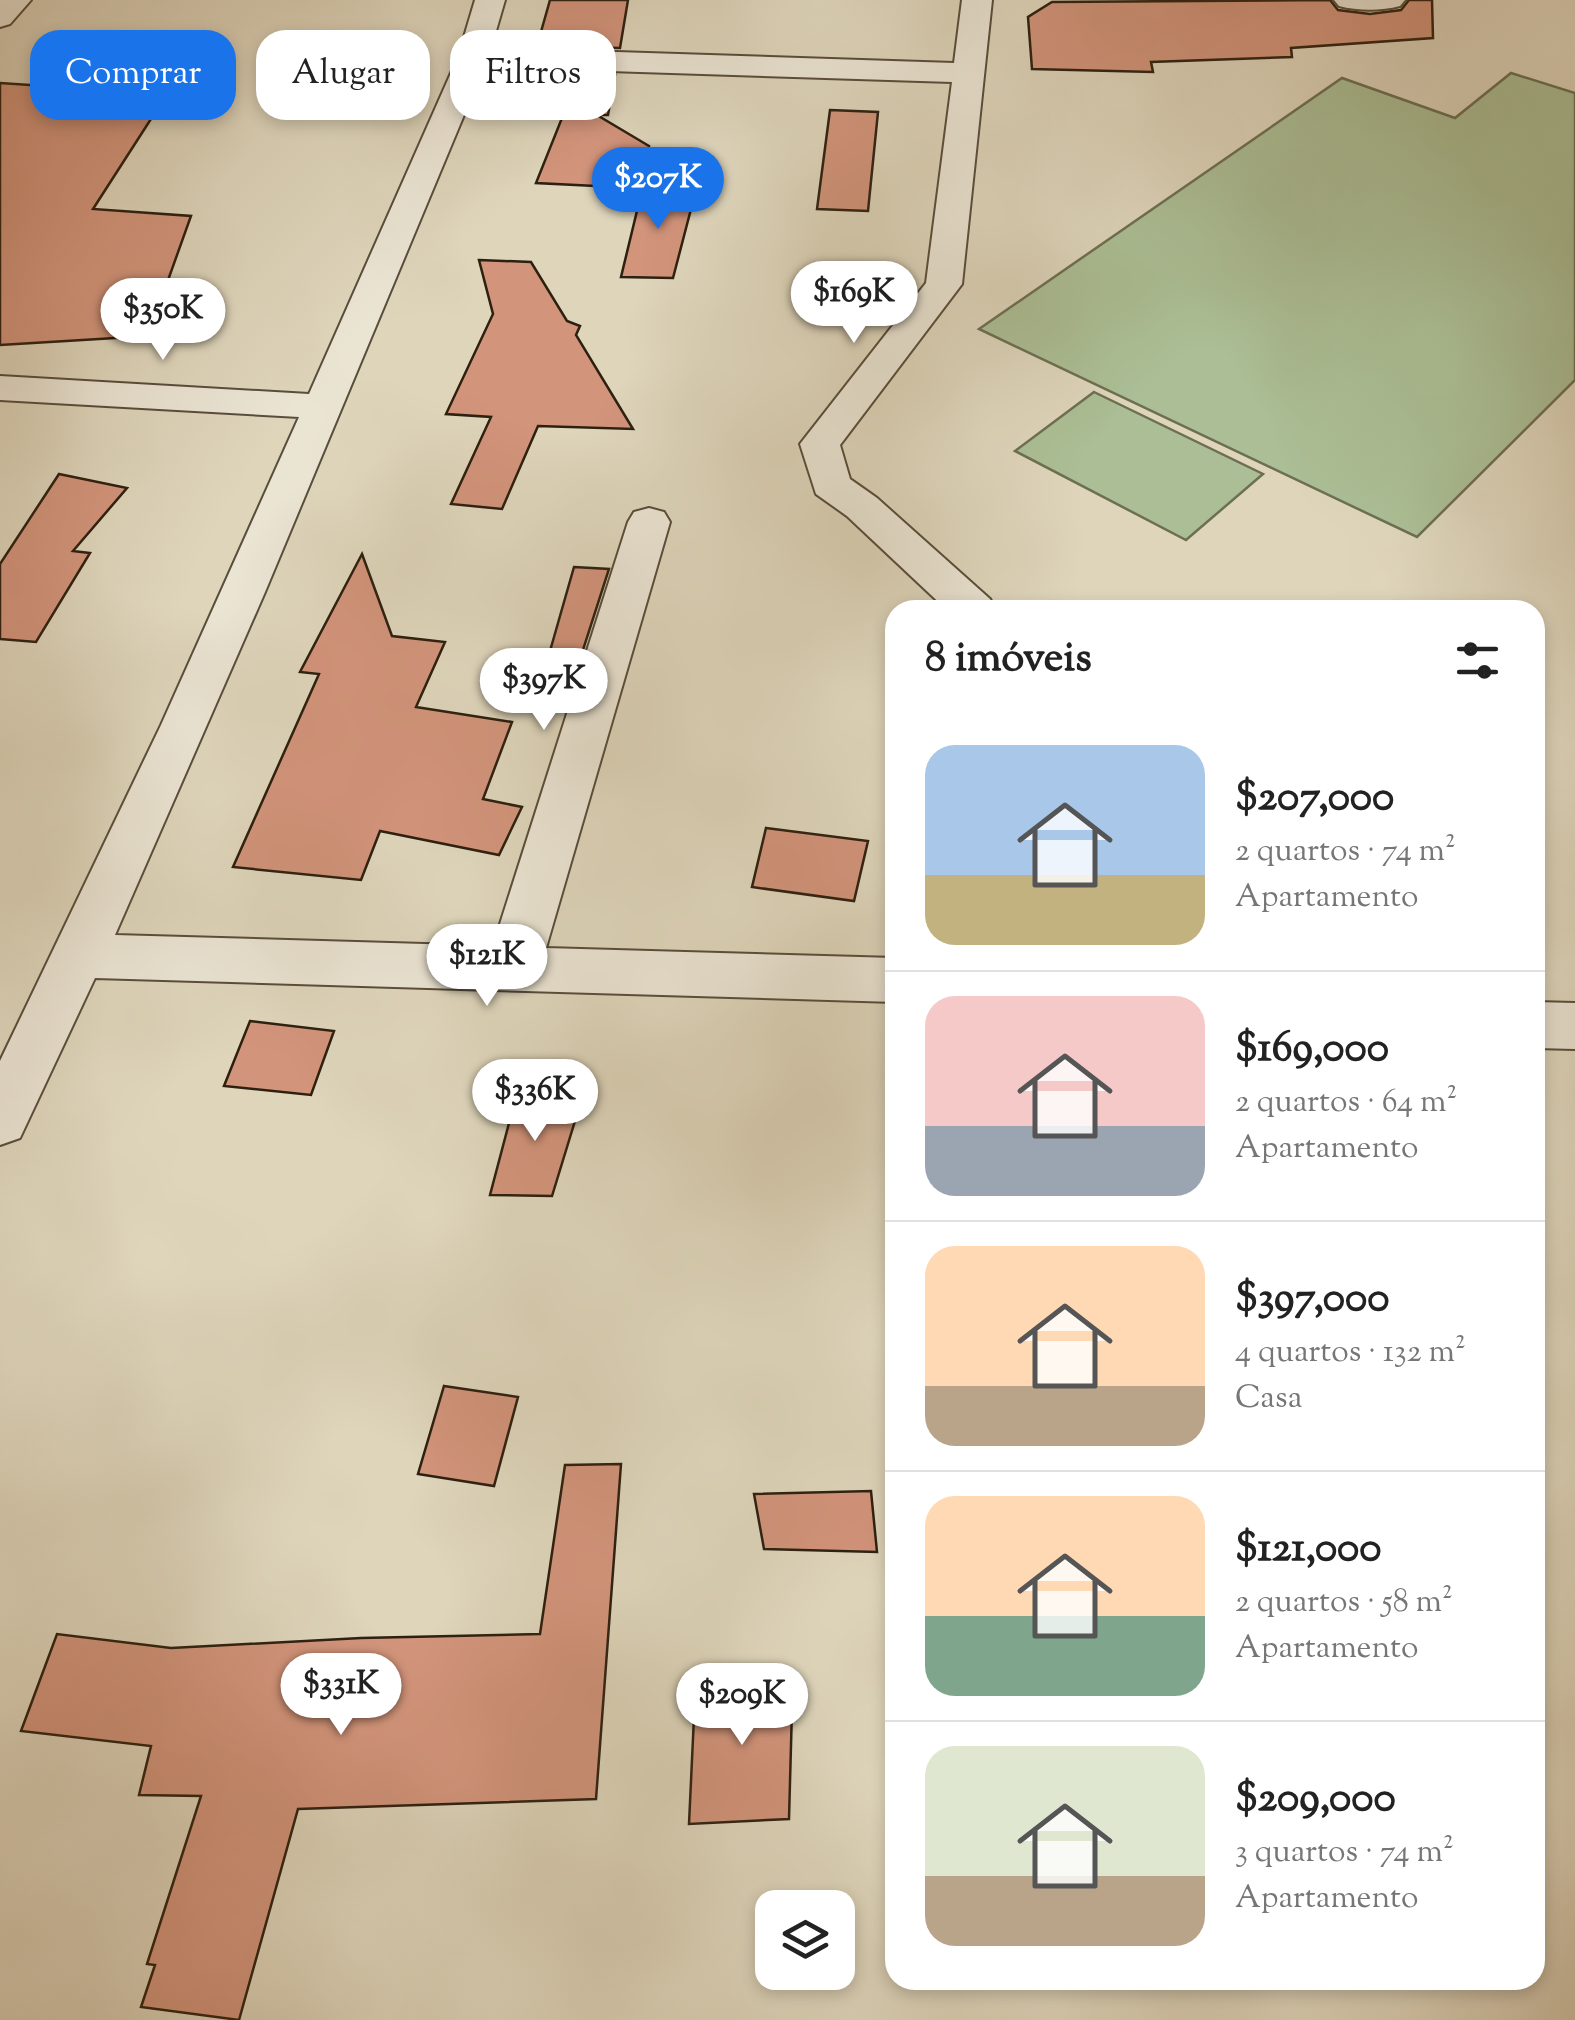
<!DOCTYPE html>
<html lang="pt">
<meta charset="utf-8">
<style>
:root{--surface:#fff;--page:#f6f6f6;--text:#222;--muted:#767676;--line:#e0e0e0;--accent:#1a73e8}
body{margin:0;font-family:"Sorts Mill Goudy",serif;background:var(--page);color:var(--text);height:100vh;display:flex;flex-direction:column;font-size:38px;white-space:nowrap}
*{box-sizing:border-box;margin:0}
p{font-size:32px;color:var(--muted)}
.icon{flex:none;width:55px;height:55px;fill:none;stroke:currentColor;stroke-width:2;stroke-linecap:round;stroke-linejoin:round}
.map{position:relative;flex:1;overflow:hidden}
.panel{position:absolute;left:885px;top:600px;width:660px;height:1390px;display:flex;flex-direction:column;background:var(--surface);border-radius:30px;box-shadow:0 5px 15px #0003}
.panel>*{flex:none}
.hud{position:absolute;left:30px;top:30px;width:705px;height:90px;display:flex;gap:20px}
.fabs{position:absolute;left:755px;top:1890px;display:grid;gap:20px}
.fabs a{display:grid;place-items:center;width:100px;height:100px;border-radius:20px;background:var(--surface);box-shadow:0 5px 15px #0003;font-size:50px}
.price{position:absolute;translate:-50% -85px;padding:0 22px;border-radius:35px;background:#fff;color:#222;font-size:32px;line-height:65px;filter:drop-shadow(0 2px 5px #0008)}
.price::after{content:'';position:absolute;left:50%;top:60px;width:30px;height:22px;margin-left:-15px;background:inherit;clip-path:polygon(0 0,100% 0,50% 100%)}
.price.active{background:var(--accent);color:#fff}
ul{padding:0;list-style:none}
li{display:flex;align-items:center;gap:30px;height:250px;padding:0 40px}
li+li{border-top:2px solid var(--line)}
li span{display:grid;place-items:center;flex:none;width:280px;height:200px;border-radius:30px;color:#555}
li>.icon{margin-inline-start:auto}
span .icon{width:120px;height:120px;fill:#fffc;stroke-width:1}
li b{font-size:42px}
h2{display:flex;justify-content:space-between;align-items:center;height:120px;padding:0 40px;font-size:42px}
.chip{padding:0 35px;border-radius:30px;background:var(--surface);box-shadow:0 5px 15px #0003;font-size:35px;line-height:90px}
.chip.active{background:var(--accent);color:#fff}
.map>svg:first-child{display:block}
.green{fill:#abbe95;stroke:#6c6f52;stroke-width:2.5}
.building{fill:#d2947b;stroke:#2d2010;stroke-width:2.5}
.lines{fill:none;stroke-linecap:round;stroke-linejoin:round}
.street-casing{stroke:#594d3b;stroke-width:4}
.street{fill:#eae4d3;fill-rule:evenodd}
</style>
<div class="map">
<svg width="1575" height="2020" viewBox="0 0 1575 2020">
<rect width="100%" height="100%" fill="#ded5bb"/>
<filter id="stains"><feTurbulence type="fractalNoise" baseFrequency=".002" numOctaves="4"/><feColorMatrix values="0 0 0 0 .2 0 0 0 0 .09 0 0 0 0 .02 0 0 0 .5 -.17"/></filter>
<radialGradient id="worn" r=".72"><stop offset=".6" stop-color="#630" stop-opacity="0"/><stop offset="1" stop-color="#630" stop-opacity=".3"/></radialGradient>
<g class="green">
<polygon points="1511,73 1575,93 1575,380 1417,537 979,329 1342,78 1455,118"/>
<polygon points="1094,392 1263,474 1186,540 1015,451"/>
</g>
<g class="building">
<polygon points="550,0 628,0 620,48 537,46"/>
<polygon points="1330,0 1338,10 1370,14 1401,10 1409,0 1432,0 1433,38 1291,48 1292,57 1151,62 1153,72 1032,69 1028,17 1052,2"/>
<polygon points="530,72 615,75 608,115 597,115 649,146 636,188 536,183 564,113 519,111"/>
<polygon points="0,83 167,94 93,209 191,216 148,336 0,345"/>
<polygon points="830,110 878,112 868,211 817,209"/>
<polygon points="643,186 696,190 673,278 621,277"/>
<polygon points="479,260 531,262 567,321 580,326 576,335 633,429 538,426 502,509 451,504 491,417 446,414 493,314"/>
<polygon points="59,474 127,488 73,551 90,553 36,642 0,639 0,564"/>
<polygon points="362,554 392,636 445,642 416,707 512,722 483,799 522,807 499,855 380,831 361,880 233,867 319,674 300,672"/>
<polygon points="574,567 609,569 582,653 550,651"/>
<polygon points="766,828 868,841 854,901 752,887"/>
<polygon points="250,1021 334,1031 311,1095 224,1086"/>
<polygon points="518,1089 582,1098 552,1196 490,1195"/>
<polygon points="444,1386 518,1397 494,1486 418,1474"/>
<polygon points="621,1464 596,1799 298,1809 239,2020 141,2007 155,1965 147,1964 201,1796 139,1795 151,1746 21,1731 57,1634 171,1648 361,1638 540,1634 565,1465"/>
<polygon points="871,1491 877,1552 764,1549 754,1494"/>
<polygon points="793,1672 789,1819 689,1824 696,1674"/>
</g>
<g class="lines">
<defs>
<g id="street">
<polygon points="0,0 31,0 10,24 0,27"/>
<polygon points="475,0 505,0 491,48 954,63 962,0 992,0 962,284 840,445 850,479 877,498 990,599 996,610 947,610 847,516 816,494 800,444 926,283 952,82 484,67 265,592 115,935 493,946 628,522 634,512 649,508 664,512 670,522 546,948 895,958 895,1002 95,978 20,1138 0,1145 0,1061 161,725 299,417 0,400 0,376 309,394 458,57"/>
<path d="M1334,0h71l-5,6c-19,5 -42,5 -61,0z"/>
<polygon points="1535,1002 1575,1003 1575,1049 1535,1048"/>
</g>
</defs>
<use href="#street" class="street-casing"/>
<use href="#street" class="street"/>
</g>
<rect width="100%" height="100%" filter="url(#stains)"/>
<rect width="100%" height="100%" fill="url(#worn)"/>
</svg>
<div class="fabs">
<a><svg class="icon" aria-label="layers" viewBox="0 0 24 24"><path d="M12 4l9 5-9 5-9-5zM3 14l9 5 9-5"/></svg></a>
</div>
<b class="price active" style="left:658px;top:232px">$207K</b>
<b class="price" style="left:854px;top:346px">$169K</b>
<b class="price" style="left:163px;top:363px">$350K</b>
<b class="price" style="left:544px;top:733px">$397K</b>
<b class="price" style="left:487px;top:1009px">$121K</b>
<b class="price" style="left:535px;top:1144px">$336K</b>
<b class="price" style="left:341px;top:1738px">$331K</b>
<b class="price" style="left:742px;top:1748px">$209K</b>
<div class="hud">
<a class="chip active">Comprar</a>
<a class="chip">Alugar</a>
<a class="chip">Filtros</a>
</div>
<section class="panel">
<h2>8 imóveis<svg class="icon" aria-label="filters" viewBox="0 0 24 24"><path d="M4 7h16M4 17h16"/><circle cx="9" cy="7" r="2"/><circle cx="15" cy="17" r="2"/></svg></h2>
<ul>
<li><span style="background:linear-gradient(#a9c7e8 65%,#c2b280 0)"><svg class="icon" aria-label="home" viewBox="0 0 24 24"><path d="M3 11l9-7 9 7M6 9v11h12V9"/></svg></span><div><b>$207,000</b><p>2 quartos · 74 m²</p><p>Apartamento</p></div></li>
<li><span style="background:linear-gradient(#f6c9c9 65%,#9aa5b1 0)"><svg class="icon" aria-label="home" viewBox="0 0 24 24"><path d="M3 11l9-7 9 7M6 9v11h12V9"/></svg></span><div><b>$169,000</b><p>2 quartos · 64 m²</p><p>Apartamento</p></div></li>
<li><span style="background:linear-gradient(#ffd9b3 70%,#b9a48a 0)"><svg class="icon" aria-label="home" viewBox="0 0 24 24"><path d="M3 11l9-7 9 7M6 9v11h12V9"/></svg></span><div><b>$397,000</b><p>4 quartos · 132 m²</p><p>Casa</p></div></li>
<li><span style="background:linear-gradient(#ffd9b3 60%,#7fa58c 0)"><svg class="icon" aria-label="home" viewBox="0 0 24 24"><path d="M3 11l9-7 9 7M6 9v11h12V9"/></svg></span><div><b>$121,000</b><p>2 quartos · 58 m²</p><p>Apartamento</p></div></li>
<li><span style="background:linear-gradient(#dfe7d0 65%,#b9a48a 0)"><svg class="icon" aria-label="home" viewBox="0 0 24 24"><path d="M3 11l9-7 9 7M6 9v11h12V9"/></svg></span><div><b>$209,000</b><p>3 quartos · 74 m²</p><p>Apartamento</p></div></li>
</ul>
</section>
</div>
